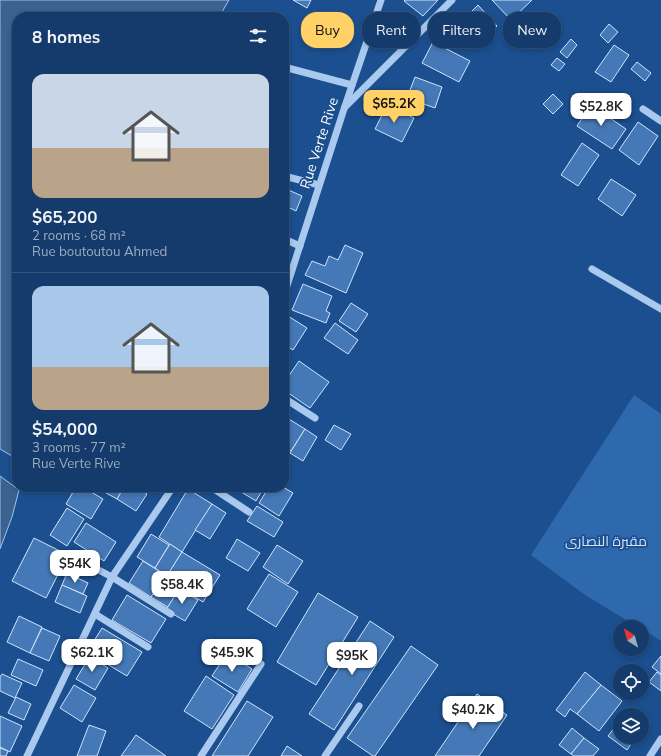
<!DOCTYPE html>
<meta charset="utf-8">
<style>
:root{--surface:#143b6b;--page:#214673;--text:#f1f3f6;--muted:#9dadc1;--line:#33557e;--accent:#ffd166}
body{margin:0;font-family:Mulish,Cairo,sans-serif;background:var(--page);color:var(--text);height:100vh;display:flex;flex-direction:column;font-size:15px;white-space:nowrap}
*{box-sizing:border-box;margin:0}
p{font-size:13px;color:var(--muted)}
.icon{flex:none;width:22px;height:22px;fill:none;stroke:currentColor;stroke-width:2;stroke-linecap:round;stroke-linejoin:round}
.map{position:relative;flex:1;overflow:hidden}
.details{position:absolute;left:12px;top:12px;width:277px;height:480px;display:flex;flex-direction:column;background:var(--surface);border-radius:16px;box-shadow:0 2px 6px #0003,0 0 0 1px var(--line)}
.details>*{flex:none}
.banner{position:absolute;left:301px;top:12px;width:300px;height:36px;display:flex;gap:8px}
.needle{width:26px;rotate:323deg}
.tools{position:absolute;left:613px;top:620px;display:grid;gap:8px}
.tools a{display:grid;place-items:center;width:36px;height:36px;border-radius:50%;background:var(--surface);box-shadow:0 2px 6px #0003,0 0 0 1px var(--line);font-size:20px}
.price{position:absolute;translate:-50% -34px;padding:0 9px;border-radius:8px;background:#fff;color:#222;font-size:13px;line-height:26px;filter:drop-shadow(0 1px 2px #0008)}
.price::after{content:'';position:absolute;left:50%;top:24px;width:12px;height:9px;margin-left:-6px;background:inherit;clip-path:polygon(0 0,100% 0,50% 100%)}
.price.active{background:var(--accent);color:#111}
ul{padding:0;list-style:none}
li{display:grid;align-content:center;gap:8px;height:212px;padding:0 20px}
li+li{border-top:1px solid var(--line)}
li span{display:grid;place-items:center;height:124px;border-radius:12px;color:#555}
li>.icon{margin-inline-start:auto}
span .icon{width:72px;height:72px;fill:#fffc;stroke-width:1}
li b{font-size:17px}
h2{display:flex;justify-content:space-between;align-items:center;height:48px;padding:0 20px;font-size:17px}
.tag{padding:0 14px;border-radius:16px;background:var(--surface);box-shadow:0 2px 6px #0003,0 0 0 1px var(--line);font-size:14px;line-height:36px}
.tag.active{background:var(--accent);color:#111}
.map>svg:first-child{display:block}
.green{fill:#2e69ad}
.water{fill:#3c6290;stroke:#9cc4f0}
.building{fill:#4478b7;stroke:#cfe3fa}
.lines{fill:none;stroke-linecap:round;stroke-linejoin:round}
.minor{stroke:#a9c9ee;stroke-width:7}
.labels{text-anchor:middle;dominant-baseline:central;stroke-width:3.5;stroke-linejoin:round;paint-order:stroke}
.street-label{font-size:14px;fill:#fff;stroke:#1b4f8f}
.park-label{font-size:14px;fill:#cfe3fa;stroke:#1b4f8f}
</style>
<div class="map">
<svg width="661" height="756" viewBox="0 0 661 756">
<rect width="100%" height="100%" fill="#1b4f8f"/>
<polygon class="green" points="634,395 661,414 661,641 642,629 642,627 638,627 585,595 531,555"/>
<g class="water">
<polygon points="0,0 229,0 219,17 17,17 17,459 0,449"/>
<polygon points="0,476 19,490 12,517 0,549"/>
</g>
<g class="building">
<polygon points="293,0 311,0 307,8"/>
<polygon points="405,0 438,0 423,16 404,1"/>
<polygon points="492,0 532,0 511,20"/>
<polygon points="478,5 497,26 476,47 456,27"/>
<polygon points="384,14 396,21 385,38 373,30"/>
<polygon points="319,19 348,27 344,42 315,34"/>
<polygon points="609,24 618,32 608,43 600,35"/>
<polygon points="571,39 577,45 567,58 560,52"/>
<polygon points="433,42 470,61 459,82 422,63"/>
<polygon points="614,45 629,55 611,82 595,72"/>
<polygon points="557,58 565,64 559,71 551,65"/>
<polygon points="637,62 651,73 645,81 631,69"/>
<polygon points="415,77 442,87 435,108 407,98"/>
<polygon points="553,94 563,104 553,114 543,104"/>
<polygon points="387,105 414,118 402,142 375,129"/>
<polygon points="591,105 626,129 612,149 577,126"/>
<polygon points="638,122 658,136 639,165 619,150"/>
<polygon points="582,143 599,155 578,186 561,175"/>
<polygon points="611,179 636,195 622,216 598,199"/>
<polygon points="284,188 302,196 296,211 290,208 284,221"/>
<polygon points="345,245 363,253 346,293 305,275 312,261 325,266 329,256 338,260"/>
<polygon points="303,284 332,296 326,311 330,313 326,323 292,310"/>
<polygon points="351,303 368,314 356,332 339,321"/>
<polygon points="288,316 307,328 293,350 284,344 284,323"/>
<polygon points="335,323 358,340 348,354 324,338"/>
<polygon points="299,361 329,382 310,408 284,390 284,379 286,380"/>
<polygon points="284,416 305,429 291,451 284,447"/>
<polygon points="334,425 351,434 341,450 325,440"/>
<polygon points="305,429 317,437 303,461 290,453"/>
<polygon points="76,487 83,487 103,499 91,519 66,504"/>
<polygon points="109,487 124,487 117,499 106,493"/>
<polygon points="124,487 136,487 147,494 136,511 117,499"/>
<polygon points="233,487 264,487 256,501"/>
<polygon points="269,487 283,487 293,493 279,516 259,503"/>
<polygon points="188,489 212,504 182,552 159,537"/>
<polygon points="212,504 226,513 210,539 195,530"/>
<polygon points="257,506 283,522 274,537 247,521"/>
<polygon points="67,508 84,519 67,546 50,535"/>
<polygon points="86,523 116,542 104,561 74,542"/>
<polygon points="151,534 169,545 155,568 137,557"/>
<polygon points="34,538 68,555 46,598 12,581"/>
<polygon points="237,539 260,553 248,571 226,558"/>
<polygon points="170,544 182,552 167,576 155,568"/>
<polygon points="277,545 303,561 288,584 263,567"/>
<polygon points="182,552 220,575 203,602 165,579"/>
<polygon points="143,561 165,575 151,597 129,583"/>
<polygon points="67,573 88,583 83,594 62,585"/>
<polygon points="269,574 298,592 276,627 247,609"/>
<polygon points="163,579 179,589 168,607 151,597"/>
<polygon points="62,585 87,596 80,613 55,602"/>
<polygon points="179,589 198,600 185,621 166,610"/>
<polygon points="318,593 358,617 316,685 277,662"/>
<polygon points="127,595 166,619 151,643 112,620"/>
<polygon points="19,616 42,627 30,653 7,642"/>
<polygon points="370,621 394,637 334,730 309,714"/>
<polygon points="42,628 60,636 49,661 30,653"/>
<polygon points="102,628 142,652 127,676 87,652"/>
<polygon points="411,646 438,665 375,756 373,756 347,738"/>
<polygon points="227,653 252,669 238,692 212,676"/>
<polygon points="90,656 108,668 95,690 76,679"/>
<polygon points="661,656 661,674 652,667"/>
<polygon points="18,659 43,670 36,686 11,675"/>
<polygon points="585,672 601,685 577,714 570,709 565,717 556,710"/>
<polygon points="657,672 661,675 661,691 649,682"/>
<polygon points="2,674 22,683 15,698 0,691 0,677"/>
<polygon points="206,676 234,695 212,729 184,711"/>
<polygon points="74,685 96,698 82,722 60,708"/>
<polygon points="601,685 622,701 599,731 577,714"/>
<polygon points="477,694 507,715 479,756 435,756"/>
<polygon points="16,697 31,704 24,720 8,713"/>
<polygon points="247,701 273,717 248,756 212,756"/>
<polygon points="0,716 22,726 10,752 0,747"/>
<polygon points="89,725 106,731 97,756 77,756"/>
<polygon points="615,727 620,731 620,737 628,737 633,741 627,750 608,736"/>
<polygon points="572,728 584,738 571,754 559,745"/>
<polygon points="136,735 166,756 121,756"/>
<polygon points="584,738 599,749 593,756 574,756 571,754"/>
<polygon points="287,746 302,756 281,756"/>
<polygon points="0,748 8,751 6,756 0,756"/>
</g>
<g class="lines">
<g class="minor">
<polyline points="284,67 352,85"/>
<polyline points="345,107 452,0"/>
<polyline points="643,109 661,121"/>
<polyline points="284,176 319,185"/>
<polyline points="284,239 300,246"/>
<polyline points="592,269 661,309"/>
<polyline points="284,295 344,109 381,0"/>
<polyline points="284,398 315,418"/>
<polyline points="211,487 249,512"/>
<polyline points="72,556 112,577 171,614"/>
<polyline points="95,614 148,647"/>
<polyline points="27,756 112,577 173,487"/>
<polyline points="201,756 261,664"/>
<polyline points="325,756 359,706"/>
<polyline points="650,756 661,739"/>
</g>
</g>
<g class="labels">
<g class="street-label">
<text transform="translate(319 143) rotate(-72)">Rue Verte Rive</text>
</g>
<g class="park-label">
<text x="606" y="541">مقبرة النصارى</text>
</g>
</g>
</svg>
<div class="tools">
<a><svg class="needle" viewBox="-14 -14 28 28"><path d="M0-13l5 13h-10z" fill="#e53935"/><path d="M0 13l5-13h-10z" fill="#9dadc1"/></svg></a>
<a><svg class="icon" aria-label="locate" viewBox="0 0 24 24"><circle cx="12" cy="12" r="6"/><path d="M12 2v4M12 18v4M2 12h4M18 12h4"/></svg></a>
<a><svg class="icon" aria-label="layers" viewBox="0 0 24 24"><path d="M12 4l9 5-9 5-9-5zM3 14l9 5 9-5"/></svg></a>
</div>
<b class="price active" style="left:394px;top:124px">$65.2K</b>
<b class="price" style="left:601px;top:127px">$52.8K</b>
<b class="price" style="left:75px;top:584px">$54K</b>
<b class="price" style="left:182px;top:605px">$58.4K</b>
<b class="price" style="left:92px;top:673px">$62.1K</b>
<b class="price" style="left:232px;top:673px">$45.9K</b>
<b class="price" style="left:352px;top:676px">$95K</b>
<b class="price" style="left:473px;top:730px">$40.2K</b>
<div class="banner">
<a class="tag active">Buy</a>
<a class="tag">Rent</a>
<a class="tag">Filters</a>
<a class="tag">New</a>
</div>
<section class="details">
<h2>8 homes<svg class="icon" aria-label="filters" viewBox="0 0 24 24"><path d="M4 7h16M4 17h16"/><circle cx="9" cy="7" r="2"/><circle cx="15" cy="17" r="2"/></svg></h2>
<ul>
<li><span style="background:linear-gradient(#c9d6e8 60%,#b9a48a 0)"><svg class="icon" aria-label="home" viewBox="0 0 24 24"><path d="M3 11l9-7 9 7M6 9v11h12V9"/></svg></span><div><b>$65,200</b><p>2 rooms · 68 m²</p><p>Rue boutoutou Ahmed</p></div></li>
<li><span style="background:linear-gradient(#a9c7e8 65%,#b9a48a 0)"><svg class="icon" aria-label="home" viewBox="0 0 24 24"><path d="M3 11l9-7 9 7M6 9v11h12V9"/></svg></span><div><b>$54,000</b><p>3 rooms · 77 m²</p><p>Rue Verte Rive</p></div></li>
</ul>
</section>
</div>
